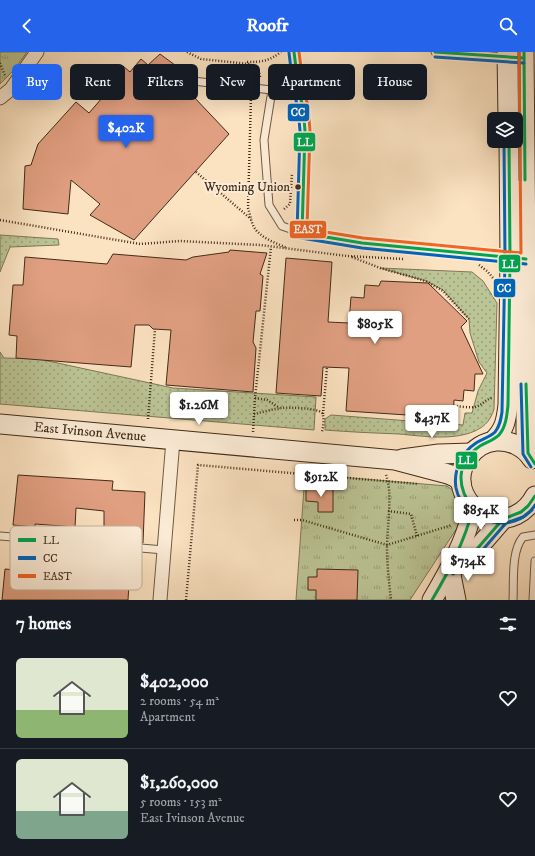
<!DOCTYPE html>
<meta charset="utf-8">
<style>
:root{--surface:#171b24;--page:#242831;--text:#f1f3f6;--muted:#9ea1a6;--line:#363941;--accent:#2563eb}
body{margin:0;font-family:"IM FELL DW Pica",serif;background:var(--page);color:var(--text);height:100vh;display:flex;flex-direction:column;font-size:15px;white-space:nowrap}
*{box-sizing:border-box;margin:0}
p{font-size:13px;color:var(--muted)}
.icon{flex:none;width:22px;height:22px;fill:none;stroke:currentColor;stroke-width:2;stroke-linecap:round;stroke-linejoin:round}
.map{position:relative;height:548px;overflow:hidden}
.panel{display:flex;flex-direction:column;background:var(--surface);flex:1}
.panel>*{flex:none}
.top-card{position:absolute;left:12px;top:12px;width:511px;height:36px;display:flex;gap:8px}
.tools{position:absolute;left:487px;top:60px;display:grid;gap:8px}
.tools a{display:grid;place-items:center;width:36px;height:36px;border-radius:6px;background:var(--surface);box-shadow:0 4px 16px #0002;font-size:20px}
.price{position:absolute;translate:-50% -34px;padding:0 9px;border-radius:4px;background:#fff;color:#222;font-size:13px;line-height:26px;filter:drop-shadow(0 1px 2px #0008)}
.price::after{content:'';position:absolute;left:50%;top:24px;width:12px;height:9px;margin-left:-6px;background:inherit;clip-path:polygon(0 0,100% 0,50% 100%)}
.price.selected{background:var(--accent);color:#fff}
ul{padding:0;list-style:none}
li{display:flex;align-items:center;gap:12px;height:100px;padding:0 16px}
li+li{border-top:1px solid var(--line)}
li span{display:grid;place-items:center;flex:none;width:112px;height:80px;border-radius:6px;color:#555}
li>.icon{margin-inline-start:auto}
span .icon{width:48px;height:48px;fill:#fffc;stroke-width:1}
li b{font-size:17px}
h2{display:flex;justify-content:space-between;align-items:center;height:48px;padding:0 16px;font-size:17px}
.chip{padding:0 14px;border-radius:6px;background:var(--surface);box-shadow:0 4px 16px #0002;font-size:14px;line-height:36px}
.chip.selected{background:var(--accent);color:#fff}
header{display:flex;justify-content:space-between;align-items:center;height:52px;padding:0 16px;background:var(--accent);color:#fff;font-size:18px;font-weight:800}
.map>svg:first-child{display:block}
.grass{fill:url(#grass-dots);stroke:#7e7857}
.park{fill:url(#park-tufts);stroke:#7e7857}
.building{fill:#e09f81;stroke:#422c19}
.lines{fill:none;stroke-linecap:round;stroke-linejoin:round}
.lane-casing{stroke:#705a43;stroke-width:9}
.street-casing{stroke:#705a43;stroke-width:15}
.secondary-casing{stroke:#422c19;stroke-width:21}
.path{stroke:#422c19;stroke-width:2.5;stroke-dasharray:1 2;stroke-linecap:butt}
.lane{stroke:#fcecd7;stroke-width:7}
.street{stroke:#fcecd7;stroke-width:13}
.secondary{stroke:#fcecd7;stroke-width:19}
.bus-1-casing{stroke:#fcecd7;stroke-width:6}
.bus-2-casing{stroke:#fcecd7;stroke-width:6}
.bus-3-casing{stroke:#fcecd7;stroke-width:6}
.bus-1{stroke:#00a651;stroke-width:3}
.bus-2{stroke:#0065bd;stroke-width:3}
.bus-3{stroke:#f26522;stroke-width:3}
.bus-dot{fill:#422c19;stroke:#fcecd7;stroke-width:1.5}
.labels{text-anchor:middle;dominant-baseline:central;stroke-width:4;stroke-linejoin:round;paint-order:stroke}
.bus-label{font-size:13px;fill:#422c19;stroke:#fcecd7;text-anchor:end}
.street-label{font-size:14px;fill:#422c19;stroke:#fcecd7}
.key{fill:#fcecd7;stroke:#c4b29e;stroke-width:1}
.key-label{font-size:11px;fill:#422c19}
.line-badge{stroke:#fcecd7;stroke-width:1.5}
.badge-label{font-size:11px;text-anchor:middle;font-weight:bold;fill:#fff}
</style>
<header><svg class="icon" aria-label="back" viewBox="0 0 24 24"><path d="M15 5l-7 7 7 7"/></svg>Roofr<svg class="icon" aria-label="search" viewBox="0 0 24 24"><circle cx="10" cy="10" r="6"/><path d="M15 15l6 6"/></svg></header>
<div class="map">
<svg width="535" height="548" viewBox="0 0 535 548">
<defs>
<pattern id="grass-dots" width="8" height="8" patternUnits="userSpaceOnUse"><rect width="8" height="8" fill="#bbc495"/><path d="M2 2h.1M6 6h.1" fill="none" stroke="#9a9f79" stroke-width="1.8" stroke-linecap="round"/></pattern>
<pattern id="park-tufts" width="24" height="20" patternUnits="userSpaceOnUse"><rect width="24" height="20" fill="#bbc495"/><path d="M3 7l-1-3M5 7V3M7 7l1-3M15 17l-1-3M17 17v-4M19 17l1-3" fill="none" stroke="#9a9f79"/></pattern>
</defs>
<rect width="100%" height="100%" fill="#fbe2c1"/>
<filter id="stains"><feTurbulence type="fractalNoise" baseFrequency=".005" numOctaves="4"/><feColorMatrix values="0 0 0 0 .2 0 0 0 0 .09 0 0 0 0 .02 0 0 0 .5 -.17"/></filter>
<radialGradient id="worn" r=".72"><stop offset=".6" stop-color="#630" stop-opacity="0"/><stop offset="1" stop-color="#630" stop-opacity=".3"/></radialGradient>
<g class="grass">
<polygon points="0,183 58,187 59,193 10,195 0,220"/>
<path d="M380,216l92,4 11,9 14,22 -3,106c-3,10 -8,17 -19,22 -23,10 -52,5 -76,3 -25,-1 -49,-2 -74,-4v-11l6,-4 132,10 2,-12h7l6,-22 9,-18 -8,-11 -9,-29 -1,-14 -26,-29 -17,-9z"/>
<polygon points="0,300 4,306 39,307 173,336 316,345 314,378 0,352"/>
</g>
<g class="park">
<polygon points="0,0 27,0 14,18 0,32"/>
<path d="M305,422l142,12c18,12 16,23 10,42l-47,72h-114z"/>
</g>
<g class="building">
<polygon points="160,2 179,16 189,26 188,31 192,34 192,43 229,82 134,188 90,163 100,152 71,128 68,162 23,157 25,114 31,113 38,92 76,50 89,61 109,38 106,35 123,14 130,20 141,7 148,13"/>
<polygon points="230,198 267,201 260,222 263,224 260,259 256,259 253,290 256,296 253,340 166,333 171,278 153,277 149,273 135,273 131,315 16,306 17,284 9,283 13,233 23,233 25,205 107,212 113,202 186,208 193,205 229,200"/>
<polygon points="286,206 332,210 328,270 349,271 351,245 364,246 365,233 379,234 381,229 428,231 467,269 461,275 483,322 475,322 474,339 464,338 463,349 454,348 453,366 346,359 349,316 323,315 321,344 276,341"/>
<polygon points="18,423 113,429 112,438 145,440 143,491 127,490 127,476 104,475 104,459 76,456 75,475 35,472 35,475 13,473"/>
<polygon points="306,435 333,435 333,460 318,460 318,450 306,449"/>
<polygon points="100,500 114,501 112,521 126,522 125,532 129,532 128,548 2,548 5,517 38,520 39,510 64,513 65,501 99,504"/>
<polygon points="317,517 358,518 357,548 316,548 316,538 308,538 308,525 317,525"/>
</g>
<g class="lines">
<defs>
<g id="lane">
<polyline points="294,0 299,40 303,55 305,79 302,181"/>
<polyline points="435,0 506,5"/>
<polyline points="193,29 272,38"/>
<polyline points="299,40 272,38 264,88 269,153 282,174 302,181 362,191 510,206"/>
<polyline points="0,484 164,498"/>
<path d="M513,548c1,-19 -2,-49 10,-63l12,-2"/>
<polyline points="533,548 535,509"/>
</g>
<g id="street">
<polyline points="0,46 11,37 37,0"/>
<polyline points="160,548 173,388"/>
</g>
<g id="secondary">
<polyline points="507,0 508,67"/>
<polyline points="524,0 526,207 526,380 528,401"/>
<polyline points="0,372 395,408 448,422 455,425 461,430"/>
<path d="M493,389c12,-12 13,-20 15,-36l2,-147 -1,-117"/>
<polyline points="402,407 439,402 472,401"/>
<path d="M532,407c-7,-12 -22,-19 -36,-18 -12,1 -22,8 -28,17 -23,31 14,73 48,57 8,-4 15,-11 19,-19"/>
<polyline points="450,518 470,505 503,467"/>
<polyline points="450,518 456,548"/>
<path d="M432,548c17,-29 34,-59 41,-92"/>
</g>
</defs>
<use href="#lane" class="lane-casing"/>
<use href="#street" class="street-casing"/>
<use href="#secondary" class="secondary-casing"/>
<g class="path">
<path d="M187,0l14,7 48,5c6,3 11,6 11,14"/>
<path d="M247,10c15,0 22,-1 34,-10"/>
<polyline points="0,11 5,24"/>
<path d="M251,45l-3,111c2,6 3,14 6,19 6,11 22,16 33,21"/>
<polyline points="288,56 293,60"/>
<polyline points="196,120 251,167"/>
<polyline points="284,157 290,152 292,121"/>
<polyline points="0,168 140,192 180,189 260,193 347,204 404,207"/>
<polyline points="352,205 380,216 426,229 443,239 469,267"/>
<polyline points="479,213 487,219 493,226"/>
<polyline points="255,346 267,348 280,356"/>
<path d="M454,354c7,0 17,3 24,0 5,-2 8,-7 14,-8"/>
<path d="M254,362c9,-2 19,-5 28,-6 7,-1 36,0 40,5 3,5 1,14 0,19"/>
<polyline points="323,362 327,315"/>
<polyline points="148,367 155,277"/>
<polyline points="253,380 255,346 271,195"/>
<path d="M386,423c7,18 1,52 1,72 0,17 2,35 4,53"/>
<polyline points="388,459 411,462 417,484"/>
<polyline points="294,468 302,468 387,493 452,473"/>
<polyline points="186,548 198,413 418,432"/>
</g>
<use href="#lane" class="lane"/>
<use href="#street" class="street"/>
<use href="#secondary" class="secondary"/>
<defs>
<g id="bus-1">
<polyline points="294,0 299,40 303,55 305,79 302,181"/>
<polyline points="435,0 524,6"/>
<polyline points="524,0 525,128"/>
<polyline points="302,181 362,191 526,207"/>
<polyline points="526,332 528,401 535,412"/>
<polyline points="457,515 470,505 503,467 521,460 528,454 535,444"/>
<path d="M432,548c17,-29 33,-59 41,-92 -17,-21 -17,-46 7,-62 7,-4 14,-6 19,-11 7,-8 8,-20 9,-30l2,-147 -1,-117"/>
</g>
<g id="bus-2">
<polyline points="519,0 520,128"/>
<polyline points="289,1 294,41 298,56 300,79 297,181"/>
<polyline points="435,5 524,11"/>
<path d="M504,89l1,117 -3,154c-1,7 -2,14 -7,20 -5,5 -13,7 -19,11 -14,9 -23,28 -20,45 7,35 59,49 79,17"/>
<polyline points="301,186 362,196 526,212"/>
<polyline points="521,332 523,402 531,415"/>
<polyline points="453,522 473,509 506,471 523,465 532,458"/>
</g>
<polyline id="bus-3" points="299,0 304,39 308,54 310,79 307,177 363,186 521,201 519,0"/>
</defs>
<use href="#bus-1" class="bus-1-casing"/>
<use href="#bus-2" class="bus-2-casing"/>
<use href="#bus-3" class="bus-3-casing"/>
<use href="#bus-1" class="bus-1"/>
<use href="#bus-2" class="bus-2"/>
<use href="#bus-3" class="bus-3"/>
</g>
<circle class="bus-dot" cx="298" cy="135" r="3.5"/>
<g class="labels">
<g class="bus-label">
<text x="290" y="135">Wyoming Union</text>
</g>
<g class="street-label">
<text transform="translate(90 380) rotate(5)">East Ivinson Avenue</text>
</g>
</g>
<rect x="10" y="474" width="132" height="64" rx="6" class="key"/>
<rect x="18" y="486" width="18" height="4" fill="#00a651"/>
<rect x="18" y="504" width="18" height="4" fill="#0065bd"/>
<rect x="18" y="522" width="18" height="4" fill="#f26522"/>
<g class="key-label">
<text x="43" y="492">LL</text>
<text x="43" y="510">CC</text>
<text x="43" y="528">EAST</text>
</g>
<g class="line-badge">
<rect x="287" y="51" width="23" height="19" rx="4" fill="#0065bd"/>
<rect x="293" y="80" width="23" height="20" rx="4" fill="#00a651"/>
<rect x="289" y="168" width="38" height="19" rx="4" fill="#f26522"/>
<rect x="498" y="202" width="23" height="19" rx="4" fill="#00a651"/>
<rect x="493" y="226" width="23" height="20" rx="4" fill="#0065bd"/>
<rect x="455" y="399" width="23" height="19" rx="4" fill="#00a651"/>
</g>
<g class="badge-label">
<text x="298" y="64">CC</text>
<text x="305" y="94">LL</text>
<text x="308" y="181">EAST</text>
<text x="510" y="216">LL</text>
<text x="504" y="240">CC</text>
<text x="466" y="412">LL</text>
</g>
<rect width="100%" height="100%" filter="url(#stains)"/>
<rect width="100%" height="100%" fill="url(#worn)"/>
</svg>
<div class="tools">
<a><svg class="icon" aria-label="layers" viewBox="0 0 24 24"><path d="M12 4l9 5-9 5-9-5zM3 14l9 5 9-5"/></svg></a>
</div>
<b class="price selected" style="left:126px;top:97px">$402K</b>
<b class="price" style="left:375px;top:293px">$805K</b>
<b class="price" style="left:199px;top:374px">$1.26M</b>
<b class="price" style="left:432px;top:387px">$437K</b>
<b class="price" style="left:321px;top:446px">$912K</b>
<b class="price" style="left:481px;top:479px">$854K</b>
<b class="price" style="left:468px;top:530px">$734K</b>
<div class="top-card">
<a class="chip selected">Buy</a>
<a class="chip">Rent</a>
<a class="chip">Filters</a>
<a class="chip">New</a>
<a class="chip">Apartment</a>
<a class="chip">House</a>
</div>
</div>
<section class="panel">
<h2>7 homes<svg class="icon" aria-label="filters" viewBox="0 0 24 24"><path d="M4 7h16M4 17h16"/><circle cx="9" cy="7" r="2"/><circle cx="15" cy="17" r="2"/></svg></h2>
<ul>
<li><span style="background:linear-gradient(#dfe7d0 65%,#8fb573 0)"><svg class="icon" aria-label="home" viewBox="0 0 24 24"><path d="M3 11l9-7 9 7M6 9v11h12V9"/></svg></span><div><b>$402,000</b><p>2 rooms · 54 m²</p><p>Apartment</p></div><svg class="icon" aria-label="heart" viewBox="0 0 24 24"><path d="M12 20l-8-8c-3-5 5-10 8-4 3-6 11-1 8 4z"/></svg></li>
<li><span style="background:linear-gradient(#dfe7d0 65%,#7fa58c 0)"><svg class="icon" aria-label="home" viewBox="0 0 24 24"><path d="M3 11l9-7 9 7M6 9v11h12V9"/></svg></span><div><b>$1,260,000</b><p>5 rooms · 153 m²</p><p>East Ivinson Avenue</p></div><svg class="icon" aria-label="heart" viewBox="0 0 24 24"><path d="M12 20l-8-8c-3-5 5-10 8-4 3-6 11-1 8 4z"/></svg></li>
</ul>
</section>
